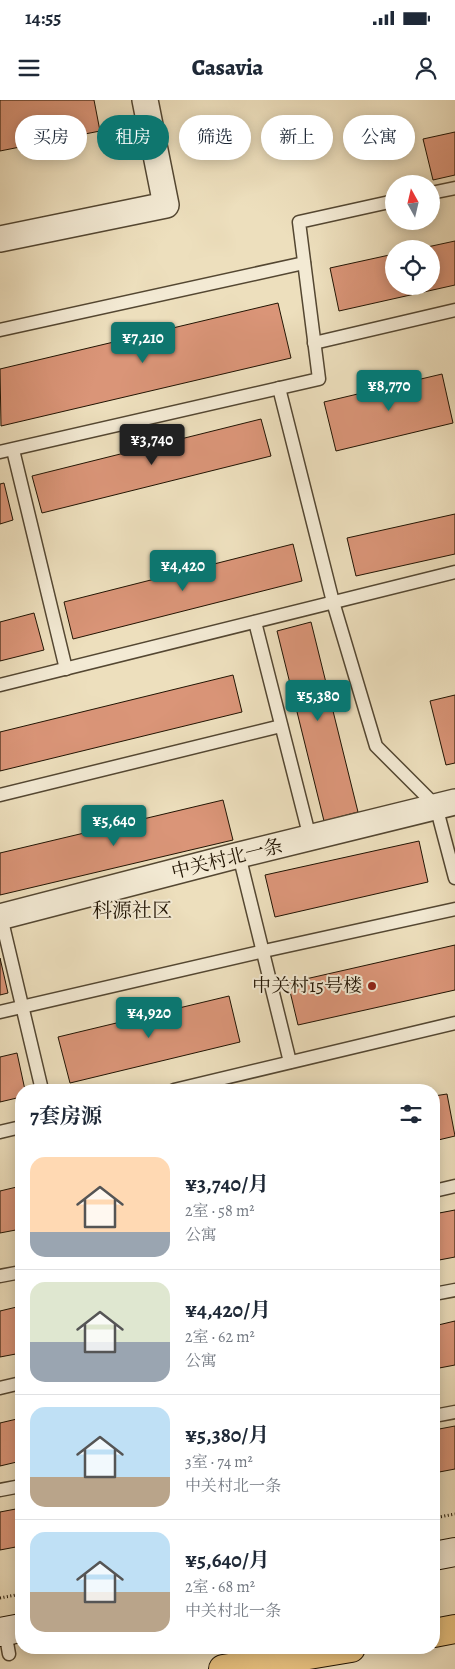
<!DOCTYPE html>
<html lang="zh">
<meta charset="utf-8">
<style>
:root{--surface:#fff;--page:#f2f2f3;--text:#1f2937;--muted:#747a83;--line:#e0e1e3;--accent:#0f766e}
body{margin:0;font-family:Alegreya,"Noto Serif SC",serif;background:var(--page);color:var(--text);height:100vh;display:flex;flex-direction:column;font-size:19px;white-space:nowrap}
*{box-sizing:border-box;margin:0}
p{font-size:16px;color:var(--muted)}
.icon{flex:none;width:28px;height:28px;fill:none;stroke:currentColor;stroke-width:2;stroke-linecap:round;stroke-linejoin:round}
.map{position:relative;flex:1;overflow:hidden}
.side{position:absolute;left:15px;top:984px;width:425px;height:570px;display:flex;flex-direction:column;background:var(--surface);border-radius:20px;box-shadow:0 2px 12px #0003}
.side>*{flex:none}
.guide{position:absolute;left:15px;top:15px;width:425px;height:45px;display:flex;gap:10px}
.needle{width:32px;rotate:352deg}
.tools{position:absolute;left:385px;top:75px;display:grid;gap:10px}
.tools a{display:grid;place-items:center;width:55px;height:55px;border-radius:50%;background:var(--surface);box-shadow:0 2px 12px #0003;font-size:25px}
.price{position:absolute;translate:-50% -42px;padding:0 11px;border-radius:5px;background:var(--accent);color:#fff;font-size:16px;line-height:32px;filter:drop-shadow(0 1px 2px #0008)}
.price::after{content:'';position:absolute;left:50%;top:30px;width:15px;height:11px;margin-left:-8px;background:inherit;clip-path:polygon(0 0,100% 0,50% 100%)}
.price.on{background:#222;color:#fff}
ul{padding:0;list-style:none}
li{display:flex;align-items:center;gap:15px;height:125px;padding:0 15px}
li+li{border-top:1px solid var(--line)}
li span{display:grid;place-items:center;flex:none;width:140px;height:100px;border-radius:15px;color:#555}
li>.icon{margin-inline-start:auto}
span .icon{width:60px;height:60px;fill:#fffc;stroke-width:1}
li b{font-size:21px}
h2{display:flex;justify-content:space-between;align-items:center;height:60px;padding:0 15px;font-size:21px}
.pill{padding:0 18px;border-radius:22px;background:var(--surface);box-shadow:0 2px 12px #0003;font-size:18px;line-height:45px}
.pill.on{background:var(--accent);color:#fff}
.status{display:flex;justify-content:space-between;align-items:center;height:35px;padding:0 25px;background:var(--surface);direction:ltr}
.status svg{height:14px;fill:currentColor}
header{display:flex;justify-content:space-between;align-items:center;height:65px;padding:0 15px;background:var(--surface);font-size:22px;font-weight:800}
.map>svg:first-child{display:block}
.building{fill:#da9578;stroke:#211403}
.lines{fill:none;stroke-linecap:round;stroke-linejoin:round}
.lane-casing{stroke:#544732;stroke-width:15}
.street-casing{stroke:#544732;stroke-width:28}
.secondary-casing{stroke:#211403;stroke-width:30}
.highway-casing{stroke:#211403;stroke-width:30}
.path{stroke:#211403;stroke-width:3;stroke-dasharray:1 2.5;stroke-linecap:butt}
.lane{stroke:#f3ead4;stroke-width:12}
.street{stroke:#f3ead4;stroke-width:25}
.secondary{stroke:#f3ead4;stroke-width:28}
.highway{stroke:#e6c07e;stroke-width:28}
.poi-dot{fill:#8f2418;stroke:#f3ead4;stroke-width:2}
.labels{text-anchor:middle;dominant-baseline:central;stroke-width:4;stroke-linejoin:round;paint-order:stroke}
.street-label{font-size:19px;fill:#211403;stroke:#f3ead4}
.poi-label{font-size:19px;fill:#211403;stroke:#f3ead4;text-anchor:end}
.neighbourhood-label{font-size:20px;fill:#211403;stroke:#f3ead4}
</style>
<div class="status"><b>14:55</b><svg viewBox="0 0 49 12"><path d="M0 12V9h3v3zM5 12V6h3v6zM10 12V3h3v9zM15 12V0h3v12zM26 1h20v11H26zM47 4h2v5h-2z"/></svg></div>
<header><svg class="icon" aria-label="menu" viewBox="0 0 24 24"><path d="M4 6h16M4 12h16M4 18h16"/></svg>Casavia<svg class="icon" aria-label="person" viewBox="0 0 24 24"><circle cx="12" cy="8" r="4"/><path d="M4 21q1-7 8-7t8 7"/></svg></header>
<div class="map">
<svg width="455" height="1569" viewBox="0 0 455 1569">
<rect width="100%" height="100%" fill="#eddfbd"/>
<filter id="stains"><feTurbulence type="fractalNoise" baseFrequency=".004" numOctaves="4"/><feColorMatrix values="0 0 0 0 .2 0 0 0 0 .09 0 0 0 0 .02 0 0 0 .5 -.17"/></filter>
<radialGradient id="worn" r=".72"><stop offset=".6" stop-color="#630" stop-opacity="0"/><stop offset="1" stop-color="#630" stop-opacity=".3"/></radialGradient>
<g class="building">
<polygon points="0,0 94,0 100,31 0,51"/>
<polygon points="455,32 455,75 433,80 423,39"/>
<polygon points="455,141 455,185 339,211 330,168 394,154 394,186 431,186 431,149 418,149"/>
<polygon points="278,203 291,258 1,326 0,269"/>
<polygon points="442,274 453,323 336,351 324,302"/>
<polygon points="261,319 271,356 42,413 32,376"/>
<polygon points="4,383 13,420 0,424 0,384"/>
<polygon points="455,414 455,454 356,476 347,438"/>
<polygon points="293,444 302,481 73,539 64,502"/>
<polygon points="34,513 44,550 0,561 0,522"/>
<polygon points="311,522 358,712 324,721 277,531"/>
<polygon points="233,575 242,612 0,671 0,632"/>
<polygon points="455,595 455,663 446,665 430,601"/>
<polygon points="223,700 233,740 0,795 0,753"/>
<polygon points="419,741 428,782 275,817 265,775"/>
<polygon points="455,845 455,890 298,925 288,883"/>
<polygon points="0,858 8,893 0,895"/>
<polygon points="229,896 240,942 70,983 58,937"/>
<polygon points="17,953 25,990 21,990 21,997 0,1002 0,957"/>
<polygon points="447,994 455,1036 434,1041 434,996"/>
<polygon points="21,1086 21,1129 0,1133 0,1091"/>
<polygon points="455,1110 455,1157 434,1161 434,1114"/>
<polygon points="21,1206 21,1253 0,1257 0,1211"/>
<polygon points="455,1221 455,1265 434,1269 434,1226"/>
<polygon points="21,1318 21,1361 0,1366 0,1323"/>
<polygon points="455,1326 455,1369 434,1373 434,1330"/>
<polygon points="21,1408 21,1446 0,1450 0,1412"/>
</g>
<g class="lines">
<defs>
<g id="lane">
<polyline points="431,93 455,88"/>
<polyline points="0,230 304,163"/>
<polyline points="314,243 455,210"/>
<polyline points="279,288 333,502 376,646 436,706 455,778"/>
<polyline points="13,350 66,569"/>
<polyline points="0,352 319,279 299,122 394,101"/>
<polyline points="255,522 310,738"/>
<polyline points="0,585 455,472"/>
<polyline points="0,695 281,626"/>
<polyline points="239,755 290,962"/>
<polyline points="1,817 42,990"/>
<polyline points="0,912 264,851 455,809"/>
<polyline points="174,990 455,923"/>
<polyline points="0,1032 21,1027"/>
<polyline points="434,1091 455,1086"/>
<polyline points="0,1176 21,1172"/>
<polyline points="434,1194 455,1190"/>
<polyline points="0,1288 21,1283"/>
<polyline points="434,1316 455,1312"/>
<polyline points="0,1390 21,1386"/>
<polyline points="5,1531 9,1554"/>
</g>
<g id="street">
<polyline points="0,139 166,105 145,0"/>
<polyline points="0,817 239,755 455,702"/>
</g>
<g id="secondary">
<polyline points="434,1456 455,1452"/>
<polyline points="0,1532 21,1528"/>
</g>
<g id="highway">
<polyline points="434,1533 455,1529"/>
<polyline points="223,1569 351,1548"/>
</g>
</defs>
<use href="#lane" class="lane-casing"/>
<use href="#street" class="street-casing"/>
<use href="#secondary" class="secondary-casing"/>
<use href="#highway" class="highway-casing"/>
<g class="path">
<polyline points="434,1418 455,1414"/>
<polyline points="0,1498 21,1494"/>
</g>
<use href="#lane" class="lane"/>
<use href="#street" class="street"/>
<use href="#secondary" class="secondary"/>
<use href="#highway" class="highway"/>
</g>
<circle class="poi-dot" cx="372" cy="886" r="5"/>
<g class="labels">
<g class="street-label">
<text transform="translate(227 759) rotate(-14)">中关村北一条</text>
</g>
<g class="poi-label">
<text x="362" y="886">中关村15号楼</text>
</g>
<g class="neighbourhood-label">
<text x="132" y="810">科源社区</text>
</g>
</g>
<rect width="100%" height="100%" filter="url(#stains)"/>
<rect width="100%" height="100%" fill="url(#worn)"/>
</svg>
<div class="tools">
<a><svg class="needle" viewBox="-14 -14 28 28"><path d="M0-13l5 13h-10z" fill="#e53935"/><path d="M0 13l5-13h-10z" fill="#747a83"/></svg></a>
<a><svg class="icon" aria-label="locate" viewBox="0 0 24 24"><circle cx="12" cy="12" r="6"/><path d="M12 2v4M12 18v4M2 12h4M18 12h4"/></svg></a>
</div>
<b class="price" style="left:143px;top:264px">¥7,210</b>
<b class="price" style="left:389px;top:312px">¥8,770</b>
<b class="price on" style="left:152px;top:366px">¥3,740</b>
<b class="price" style="left:183px;top:492px">¥4,420</b>
<b class="price" style="left:318px;top:622px">¥5,380</b>
<b class="price" style="left:114px;top:747px">¥5,640</b>
<b class="price" style="left:149px;top:939px">¥4,920</b>
<div class="guide">
<a class="pill">买房</a>
<a class="pill on">租房</a>
<a class="pill">筛选</a>
<a class="pill">新上</a>
<a class="pill">公寓</a>
</div>
<section class="side">
<h2>7套房源<svg class="icon" aria-label="filters" viewBox="0 0 24 24"><path d="M4 7h16M4 17h16"/><circle cx="9" cy="7" r="2"/><circle cx="15" cy="17" r="2"/></svg></h2>
<ul>
<li><span style="background:linear-gradient(#ffd9b3 75%,#9aa5b1 0)"><svg class="icon" aria-label="home" viewBox="0 0 24 24"><path d="M3 11l9-7 9 7M6 9v11h12V9"/></svg></span><div><b>¥3,740/月</b><p>2室 · 58 m²</p><p>公寓</p></div></li>
<li><span style="background:linear-gradient(#dfe7d0 60%,#9aa5b1 0)"><svg class="icon" aria-label="home" viewBox="0 0 24 24"><path d="M3 11l9-7 9 7M6 9v11h12V9"/></svg></span><div><b>¥4,420/月</b><p>2室 · 62 m²</p><p>公寓</p></div></li>
<li><span style="background:linear-gradient(#bfe0f5 70%,#b9a48a 0)"><svg class="icon" aria-label="home" viewBox="0 0 24 24"><path d="M3 11l9-7 9 7M6 9v11h12V9"/></svg></span><div><b>¥5,380/月</b><p>3室 · 74 m²</p><p>中关村北一条</p></div></li>
<li><span style="background:linear-gradient(#bfe0f5 60%,#b9a48a 0)"><svg class="icon" aria-label="home" viewBox="0 0 24 24"><path d="M3 11l9-7 9 7M6 9v11h12V9"/></svg></span><div><b>¥5,640/月</b><p>2室 · 68 m²</p><p>中关村北一条</p></div></li>
</ul>
</section>
</div>
